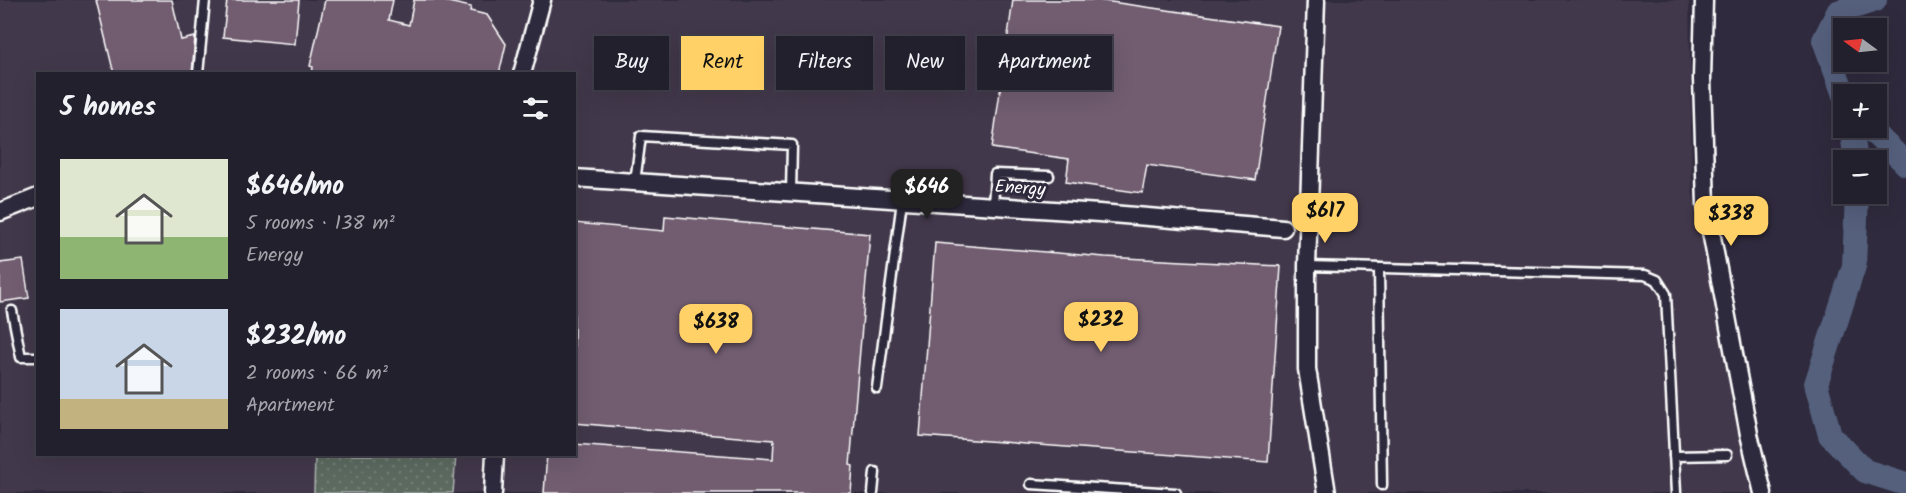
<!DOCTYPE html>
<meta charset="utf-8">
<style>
:root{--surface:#23202e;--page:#2b2836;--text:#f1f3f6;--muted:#a3a3aa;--line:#403e4a;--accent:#ffd166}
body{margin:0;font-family:Kalam,sans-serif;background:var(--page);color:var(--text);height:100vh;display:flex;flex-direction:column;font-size:22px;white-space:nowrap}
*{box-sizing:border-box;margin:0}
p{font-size:20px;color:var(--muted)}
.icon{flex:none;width:33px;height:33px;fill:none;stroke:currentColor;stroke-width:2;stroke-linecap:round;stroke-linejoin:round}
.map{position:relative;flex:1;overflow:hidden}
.sheet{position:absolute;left:36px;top:72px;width:540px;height:384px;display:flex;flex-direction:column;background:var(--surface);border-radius:0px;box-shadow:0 6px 24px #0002,0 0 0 2px var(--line)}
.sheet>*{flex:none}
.guide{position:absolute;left:594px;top:36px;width:570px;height:54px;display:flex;gap:12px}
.needle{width:39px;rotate:285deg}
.controls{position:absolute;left:1833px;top:18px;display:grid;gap:12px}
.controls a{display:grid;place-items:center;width:54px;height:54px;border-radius:0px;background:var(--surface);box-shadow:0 6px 24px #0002,0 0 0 2px var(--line);font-size:30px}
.price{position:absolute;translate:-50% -51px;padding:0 14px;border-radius:12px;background:var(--accent);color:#111;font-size:20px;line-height:39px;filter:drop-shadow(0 2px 3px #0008)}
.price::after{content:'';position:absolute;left:50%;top:36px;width:18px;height:14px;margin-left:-9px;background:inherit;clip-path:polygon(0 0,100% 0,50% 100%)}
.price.selected{background:#222;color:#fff}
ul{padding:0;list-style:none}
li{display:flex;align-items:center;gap:18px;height:150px;padding:0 24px}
li span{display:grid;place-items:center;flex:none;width:168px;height:120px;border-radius:0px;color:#555}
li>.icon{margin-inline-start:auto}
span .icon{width:72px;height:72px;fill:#fffc;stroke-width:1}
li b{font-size:26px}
h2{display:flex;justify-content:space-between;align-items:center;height:72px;padding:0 24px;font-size:26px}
.chip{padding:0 21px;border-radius:0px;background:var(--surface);box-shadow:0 6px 24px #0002,0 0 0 2px var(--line);font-size:21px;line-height:54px}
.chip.selected{background:var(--accent);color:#111}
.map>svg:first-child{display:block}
.built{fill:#43394c;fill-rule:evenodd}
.park{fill:url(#park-dots);stroke:#adb4b0;stroke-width:1.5}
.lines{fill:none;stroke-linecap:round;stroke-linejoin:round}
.river{stroke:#54617d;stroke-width:24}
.building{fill:#715b6f;stroke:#fff;stroke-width:1.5}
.service-casing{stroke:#fff;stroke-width:13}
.minor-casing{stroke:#fff;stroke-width:21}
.service{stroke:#2f2a3d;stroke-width:8}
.minor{stroke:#2f2a3d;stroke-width:16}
.labels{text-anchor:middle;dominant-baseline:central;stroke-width:6;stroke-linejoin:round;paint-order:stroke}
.street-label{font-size:18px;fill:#fff;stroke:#2f2a3d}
</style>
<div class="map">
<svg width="1906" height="493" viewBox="0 0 1906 493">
<defs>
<pattern id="park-dots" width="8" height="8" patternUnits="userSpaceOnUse" patternTransform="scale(1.5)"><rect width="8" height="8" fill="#5b6a60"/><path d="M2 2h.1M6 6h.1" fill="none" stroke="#748078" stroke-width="1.8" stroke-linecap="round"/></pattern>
</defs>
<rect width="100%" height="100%" fill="#2f2a3d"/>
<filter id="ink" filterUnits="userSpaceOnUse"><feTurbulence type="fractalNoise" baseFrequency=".0167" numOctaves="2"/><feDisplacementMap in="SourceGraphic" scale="12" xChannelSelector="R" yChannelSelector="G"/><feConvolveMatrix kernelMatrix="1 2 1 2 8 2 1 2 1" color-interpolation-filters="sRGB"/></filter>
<g filter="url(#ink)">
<path class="built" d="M0,0h1689l3,191 60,302h-1752zM38,74h536v380h-536z"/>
<polygon class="park" points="315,455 456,455 453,493 314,493"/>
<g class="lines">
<g class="river">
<polyline points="1844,95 1824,40 1838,12 1875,0"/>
<polyline points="1851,128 1856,160"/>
<polyline points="1869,128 1906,164"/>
<polyline points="1857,194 1854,266 1816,384 1830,435 1865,471 1906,484"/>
</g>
</g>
<g class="building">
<polygon points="96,0 172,0 181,40 195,37 192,74 114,74"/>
<polygon points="227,0 299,0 295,44 223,37"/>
<polygon points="325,0 393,0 389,20 409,25 414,0 439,0 471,7 470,11 487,15 506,44 499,74 312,74 313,67 310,66"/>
<polygon points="1013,0 1097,0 1278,26 1255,180 1147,165 1142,193 1066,182 1069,159 992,148"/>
<polygon points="665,216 870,234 850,465 853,466 851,493 544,493 547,454 574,454 574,444 773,459 774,440 574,423 574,223 664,231"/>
<polygon points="935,243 1105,257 1281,266 1268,462 920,436"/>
<polygon points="23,260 29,298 0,302 0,263"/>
</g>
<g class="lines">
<defs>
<g id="service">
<polyline points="198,74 205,0"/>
<polyline points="635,182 641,136 792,145 791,193"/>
<polyline points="993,206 995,174 1049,176"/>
<polyline points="1307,266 1645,275 1657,280 1666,294 1676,493"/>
<polyline points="1379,268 1382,485"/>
<polyline points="12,311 21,357 38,357"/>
<polyline points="877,388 902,201"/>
<polyline points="1674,456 1727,455"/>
<polyline points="1031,484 1176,493"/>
<polyline points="873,493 875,472"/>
</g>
<g id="minor">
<polyline points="1316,0 1307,266 1307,369 1327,493"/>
<polyline points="1704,0 1702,79 1706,205 1749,434 1763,493"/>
<polyline points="522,74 542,0"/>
<polyline points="574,178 1099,213 1283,228"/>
<polyline points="0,212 38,197"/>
<polyline points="493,493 495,454"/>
</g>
</defs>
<use href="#service" class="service-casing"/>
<use href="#minor" class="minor-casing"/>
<use href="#service" class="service"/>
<use href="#minor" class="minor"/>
</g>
</g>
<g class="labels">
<g class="street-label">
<text transform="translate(1020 189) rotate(4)">Energy</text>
</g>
</g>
</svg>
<div class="controls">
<a><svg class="needle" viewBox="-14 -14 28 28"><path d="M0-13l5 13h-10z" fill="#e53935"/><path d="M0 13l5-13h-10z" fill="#a3a3aa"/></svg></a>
<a>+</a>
<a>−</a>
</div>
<b class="price selected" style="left:927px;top:220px">$646</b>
<b class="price" style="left:1325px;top:244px">$617</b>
<b class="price" style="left:1731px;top:247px">$338</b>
<b class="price" style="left:1101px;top:353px">$232</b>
<b class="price" style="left:716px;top:355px">$638</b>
<div class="guide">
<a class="chip">Buy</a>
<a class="chip selected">Rent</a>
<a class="chip">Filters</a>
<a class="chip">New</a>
<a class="chip">Apartment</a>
</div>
<section class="sheet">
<h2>5 homes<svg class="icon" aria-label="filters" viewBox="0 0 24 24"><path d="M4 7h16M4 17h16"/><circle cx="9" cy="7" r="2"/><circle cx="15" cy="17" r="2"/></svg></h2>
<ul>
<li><span style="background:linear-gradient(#dfe7d0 65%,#8fb573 0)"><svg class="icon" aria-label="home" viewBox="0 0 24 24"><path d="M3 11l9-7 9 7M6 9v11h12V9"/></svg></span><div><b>$646/mo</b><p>5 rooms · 138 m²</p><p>Energy</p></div></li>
<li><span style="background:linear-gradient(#c9d6e8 75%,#c2b280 0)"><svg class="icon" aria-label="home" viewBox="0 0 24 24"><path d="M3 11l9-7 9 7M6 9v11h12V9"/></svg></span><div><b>$232/mo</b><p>2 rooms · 66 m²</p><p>Apartment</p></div></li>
</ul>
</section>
</div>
